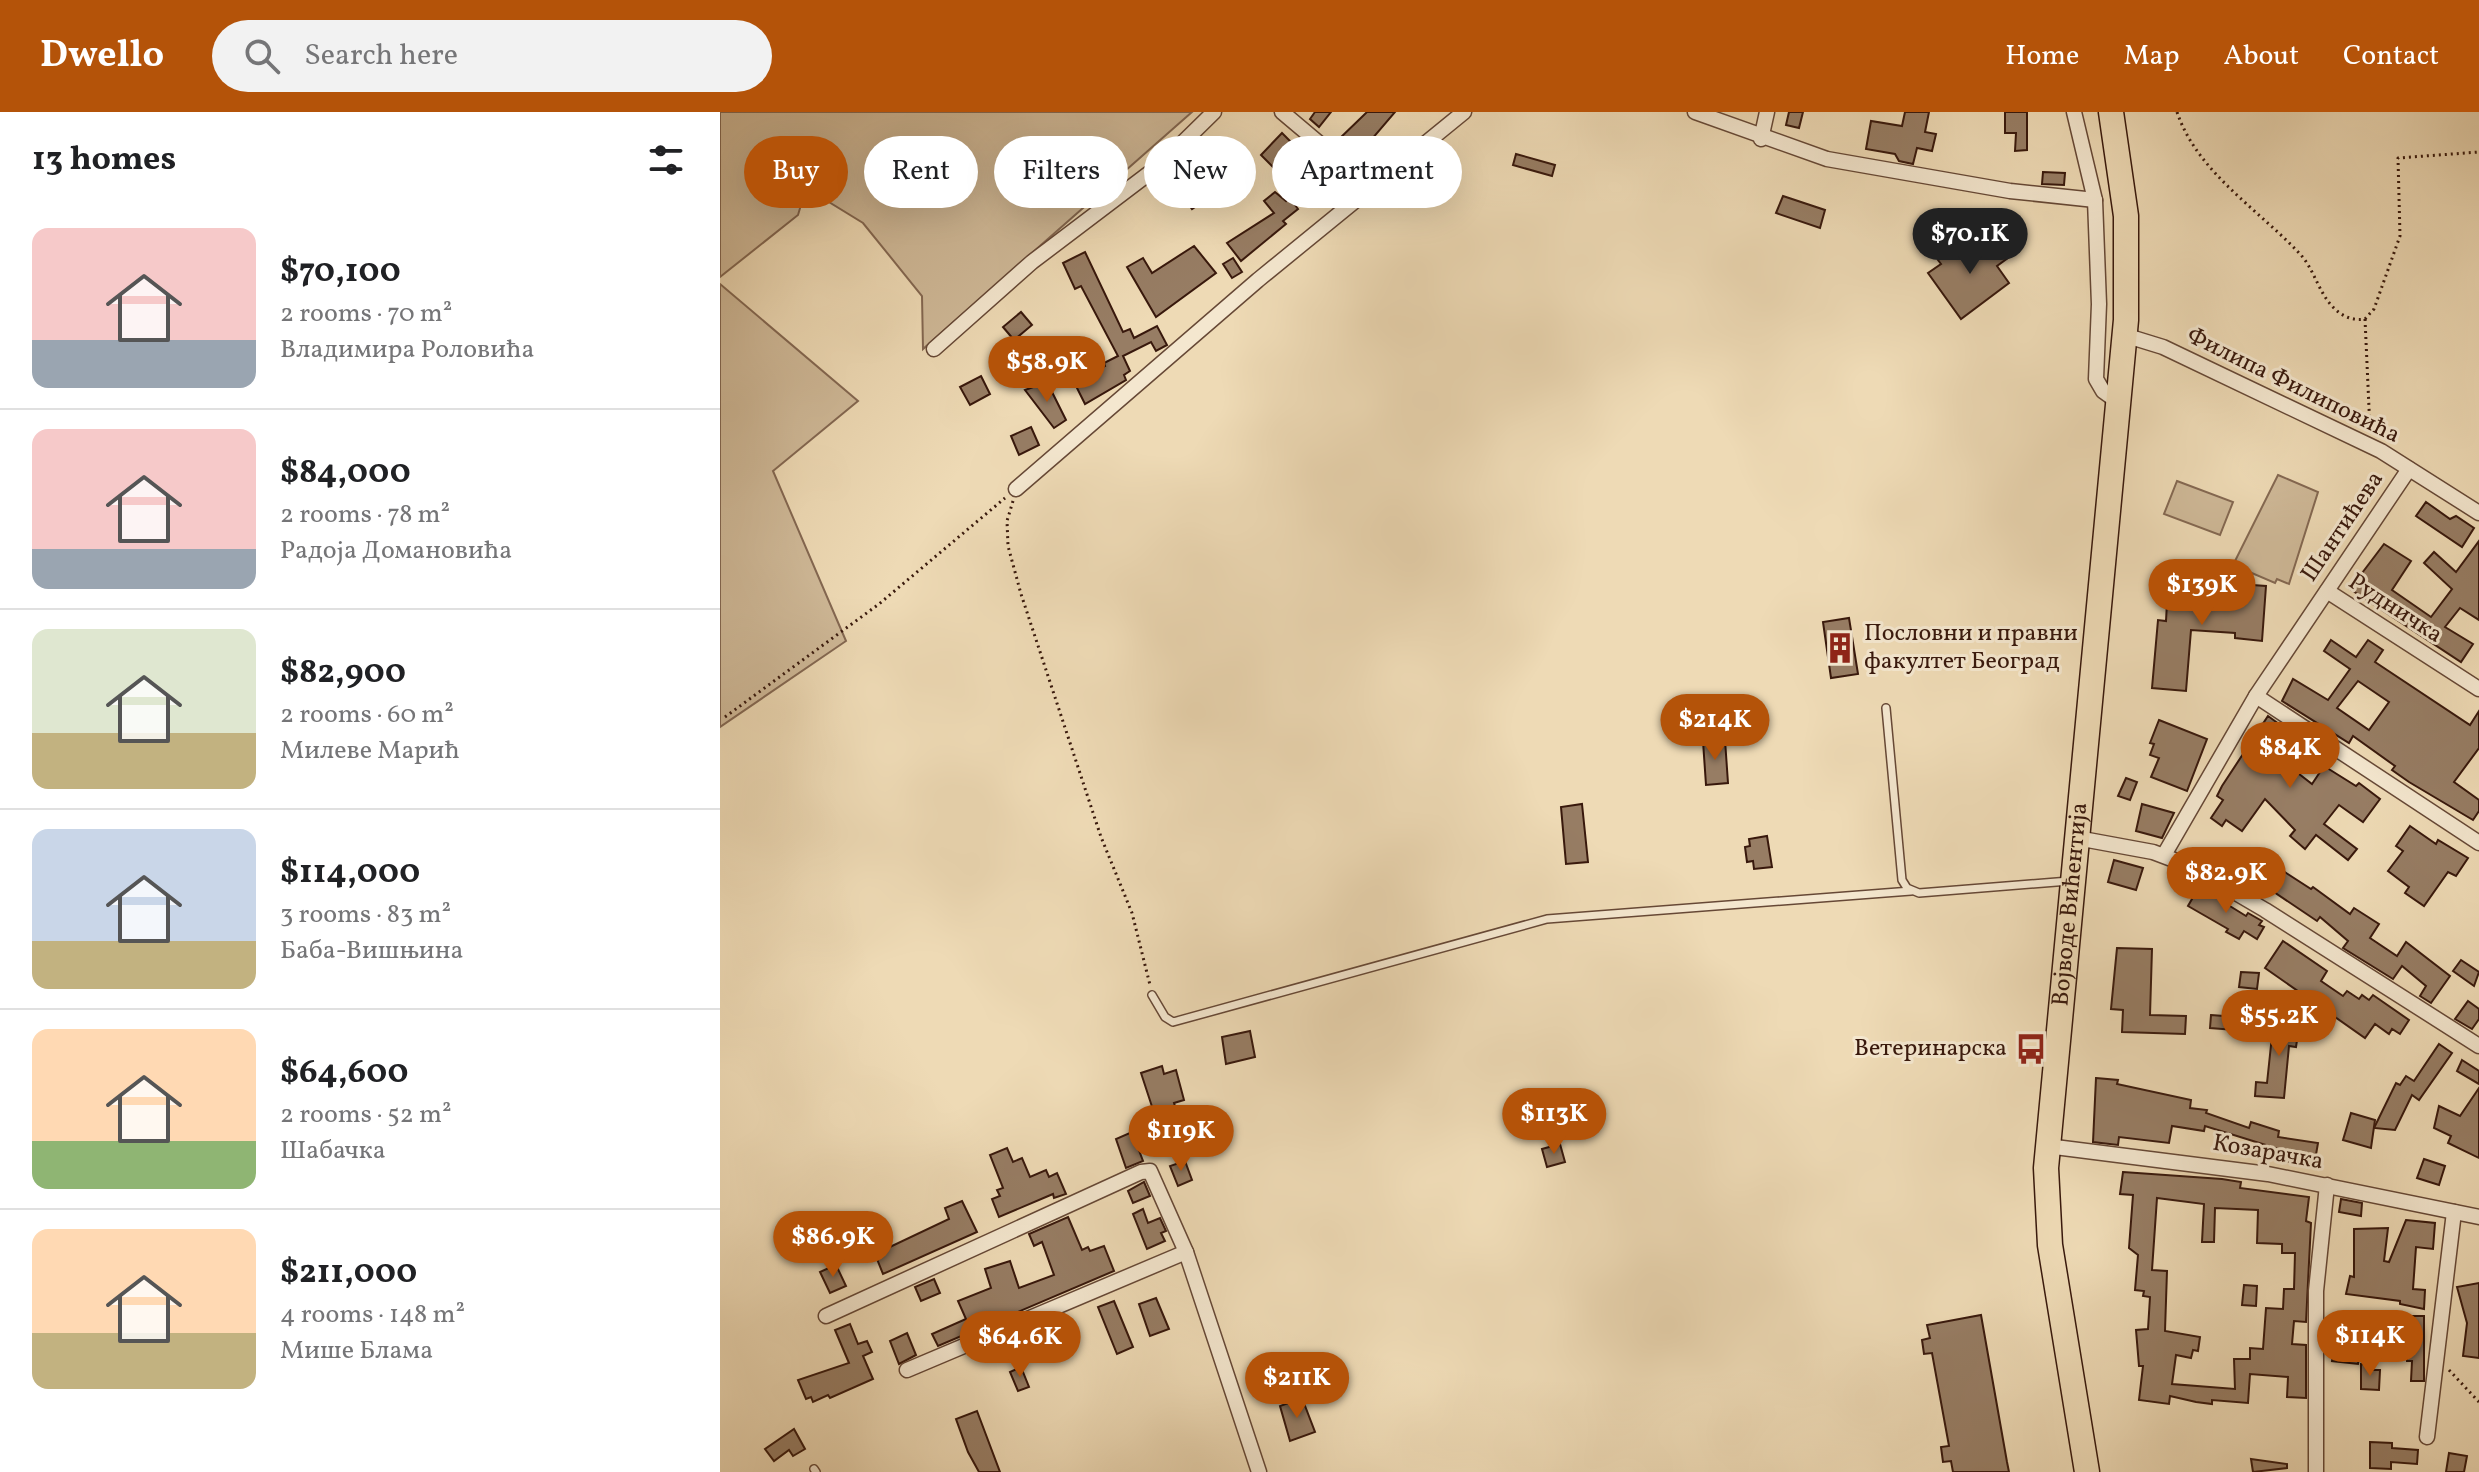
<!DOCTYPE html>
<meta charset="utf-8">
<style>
:root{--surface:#fff;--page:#f2f2f2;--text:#202124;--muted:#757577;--line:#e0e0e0;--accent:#b45309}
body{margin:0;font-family:Vollkorn,serif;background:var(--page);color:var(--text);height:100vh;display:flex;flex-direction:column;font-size:30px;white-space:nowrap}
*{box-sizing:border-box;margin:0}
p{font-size:26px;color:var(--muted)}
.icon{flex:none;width:44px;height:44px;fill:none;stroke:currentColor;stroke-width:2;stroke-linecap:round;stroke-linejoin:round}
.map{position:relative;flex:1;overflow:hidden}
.panel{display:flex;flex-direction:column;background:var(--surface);width:720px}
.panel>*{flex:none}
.guide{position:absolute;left:24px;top:24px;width:760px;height:72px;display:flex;gap:16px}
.price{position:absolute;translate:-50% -68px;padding:0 18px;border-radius:28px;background:var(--accent);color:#fff;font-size:26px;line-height:52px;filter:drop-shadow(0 2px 4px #0008)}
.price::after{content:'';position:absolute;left:50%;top:48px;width:24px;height:18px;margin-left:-12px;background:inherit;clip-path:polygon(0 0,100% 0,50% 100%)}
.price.active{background:#222;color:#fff}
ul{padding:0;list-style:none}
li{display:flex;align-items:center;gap:24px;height:200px;padding:0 32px}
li+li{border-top:2px solid var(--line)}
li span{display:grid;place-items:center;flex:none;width:224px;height:160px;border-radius:16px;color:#555}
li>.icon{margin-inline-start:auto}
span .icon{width:96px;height:96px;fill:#fffc;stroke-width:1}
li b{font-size:34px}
h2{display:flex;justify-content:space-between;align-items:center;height:96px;padding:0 32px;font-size:34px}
.chip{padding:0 28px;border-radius:36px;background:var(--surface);box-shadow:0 8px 32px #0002;font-size:28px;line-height:72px}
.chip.active{background:var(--accent);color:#fff}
header{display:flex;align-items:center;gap:48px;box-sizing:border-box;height:112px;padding:0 40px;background:var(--accent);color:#fff}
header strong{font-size:38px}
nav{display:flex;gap:44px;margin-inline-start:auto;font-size:28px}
.search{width:560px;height:72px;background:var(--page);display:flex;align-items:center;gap:20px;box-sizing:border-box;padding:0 28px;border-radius:44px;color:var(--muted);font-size:30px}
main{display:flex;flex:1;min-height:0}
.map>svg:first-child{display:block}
.green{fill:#cfb998;stroke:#846852;stroke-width:2}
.building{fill:#977d64;stroke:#38180c;stroke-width:2;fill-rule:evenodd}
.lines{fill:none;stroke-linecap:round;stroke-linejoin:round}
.lane-casing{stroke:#664836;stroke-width:10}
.street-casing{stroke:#664836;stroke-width:17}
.primary-casing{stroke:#38180c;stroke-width:27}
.path{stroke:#38180c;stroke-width:3;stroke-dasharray:2 4;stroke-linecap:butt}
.lane{stroke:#f4e7cf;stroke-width:7}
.street{stroke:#f4e7cf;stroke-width:14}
.primary{stroke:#eedab5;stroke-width:24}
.labels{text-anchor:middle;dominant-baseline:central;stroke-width:6;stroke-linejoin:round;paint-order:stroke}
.street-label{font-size:24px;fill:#38180c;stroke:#f4e7cf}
.poi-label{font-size:24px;fill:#38180c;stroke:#f4e7cf;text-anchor:start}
</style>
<header>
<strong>Dwello</strong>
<div class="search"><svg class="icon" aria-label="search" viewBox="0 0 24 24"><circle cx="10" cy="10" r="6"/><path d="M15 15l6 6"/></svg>Search here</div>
<nav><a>Home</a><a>Map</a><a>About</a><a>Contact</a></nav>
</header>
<main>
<section class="panel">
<h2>13 homes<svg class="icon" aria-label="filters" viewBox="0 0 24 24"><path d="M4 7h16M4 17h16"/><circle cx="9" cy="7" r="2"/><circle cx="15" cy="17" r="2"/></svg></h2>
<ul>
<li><span style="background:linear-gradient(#f6c9c9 70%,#9aa5b1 0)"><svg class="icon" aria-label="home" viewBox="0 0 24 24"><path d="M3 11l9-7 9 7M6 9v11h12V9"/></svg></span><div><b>$70,100</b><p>2 rooms · 70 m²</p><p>Владимира Роловића</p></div></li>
<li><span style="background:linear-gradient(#f6c9c9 75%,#9aa5b1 0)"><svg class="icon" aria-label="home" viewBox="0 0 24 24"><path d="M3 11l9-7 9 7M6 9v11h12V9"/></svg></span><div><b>$84,000</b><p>2 rooms · 78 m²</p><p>Радоја Домановића</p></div></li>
<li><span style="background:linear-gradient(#dfe7d0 65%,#c2b280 0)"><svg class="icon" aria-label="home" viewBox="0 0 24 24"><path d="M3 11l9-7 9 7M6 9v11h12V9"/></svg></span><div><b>$82,900</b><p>2 rooms · 60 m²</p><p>Милеве Марић</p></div></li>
<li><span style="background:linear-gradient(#c9d6e8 70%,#c2b280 0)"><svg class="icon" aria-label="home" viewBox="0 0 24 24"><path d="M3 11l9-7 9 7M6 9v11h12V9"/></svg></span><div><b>$114,000</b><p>3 rooms · 83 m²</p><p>Баба-Вишњина</p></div></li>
<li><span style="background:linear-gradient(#ffd9b3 70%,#8fb573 0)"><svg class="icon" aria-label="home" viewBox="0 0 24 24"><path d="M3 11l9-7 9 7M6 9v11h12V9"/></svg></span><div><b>$64,600</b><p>2 rooms · 52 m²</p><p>Шабачка</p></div></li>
<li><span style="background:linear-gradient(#ffd9b3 65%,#c2b280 0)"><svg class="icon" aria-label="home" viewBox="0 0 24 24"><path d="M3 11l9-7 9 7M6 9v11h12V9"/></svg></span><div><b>$211,000</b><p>4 rooms · 148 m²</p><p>Мише Блама</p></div></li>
</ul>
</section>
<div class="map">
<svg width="1759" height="1360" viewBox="0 0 1759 1360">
<rect width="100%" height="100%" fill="#eedab5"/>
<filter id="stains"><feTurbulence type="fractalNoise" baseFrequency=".0025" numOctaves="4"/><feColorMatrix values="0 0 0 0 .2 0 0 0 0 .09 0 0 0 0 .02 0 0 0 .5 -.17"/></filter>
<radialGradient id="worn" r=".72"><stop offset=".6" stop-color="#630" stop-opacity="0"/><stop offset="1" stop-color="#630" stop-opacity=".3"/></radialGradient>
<g class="green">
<polygon points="0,0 472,0 203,237 202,184 143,111 86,76 78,103 0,165"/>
<polygon points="0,172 138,289 53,359 126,529 0,615"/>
<polygon points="1558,363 1598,380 1569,472 1557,467 1555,471 1513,453"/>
<polygon points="1457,369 1513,390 1500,423 1444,402"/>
</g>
<g class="building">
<polygon points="595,0 611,0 599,15 590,7"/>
<polygon points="647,0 675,0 651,28 656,32 640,50 616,30"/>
<polygon points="1069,0 1083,0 1079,16 1066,13"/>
<polygon points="1185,0 1209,0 1205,20 1216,22 1212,39 1197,36 1193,52 1179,49 1175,42 1146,37 1151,9 1182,14"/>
<polygon points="1285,0 1307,0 1307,38 1295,39 1296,21 1285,21"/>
<polygon points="562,21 574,33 553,55 541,43"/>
<polygon points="796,42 835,53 832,64 793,53"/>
<polygon points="601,48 613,62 575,93 578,97 563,109 566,112 521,149 507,131 554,101 544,89 555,80 566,89"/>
<polygon points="471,57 491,84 472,97 453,69"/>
<polygon points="1323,60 1345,61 1344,73 1322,72"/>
<polygon points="1063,84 1105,98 1100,116 1056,101"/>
<polygon points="1253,128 1271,130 1274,140 1292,143 1277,154 1289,171 1241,207 1208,161 1221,152 1218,148 1234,137 1237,141"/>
<polygon points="474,134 496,161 436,205 407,155 423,146 432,161"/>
<polygon points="365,140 403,220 410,217 414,226 437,214 447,233 436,239 431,230 403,244 410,259 404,263 406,268 365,292 356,274 378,264 376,259 385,254 384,251 398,244 361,174 355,177 343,151"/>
<polygon points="513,146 522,160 512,166 503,152"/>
<polygon points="301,200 312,213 294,228 283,215"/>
<polygon points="261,264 270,282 250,293 240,275"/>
<polygon points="327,270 346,308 334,316 305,278"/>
<polygon points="311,315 319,333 299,343 291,324"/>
<polygon points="1706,390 1730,407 1736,404 1754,416 1742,435 1696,404"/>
<polygon points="1759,429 1759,508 1740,496 1725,515 1753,532 1741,550 1630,477 1664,432 1691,449 1672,478 1711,505 1732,477 1704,451 1714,440 1736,460"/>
<polygon points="1448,472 1486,475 1485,487 1517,489 1518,472 1546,474 1542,529 1515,526 1515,521 1471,518 1466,579 1432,576 1438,508 1446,509"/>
<polygon points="1129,506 1138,562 1111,566 1103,510"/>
<path d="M1611,528l25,17 12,-17 15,10 -8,12 95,63 9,-14v37l-25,34 25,18v11l-6,9 -64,-38 -17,-12 3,-4 -42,-30 -4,7 -67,-42 11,-22 35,21 22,-31 -26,-18zM1638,569l31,21 -20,28 -32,-22z"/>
<polygon points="1548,604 1589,634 1574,658 1592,672 1604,654 1636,674 1639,671 1660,687 1643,710 1619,693 1604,712 1637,737 1628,748 1596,723 1585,737 1570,724 1575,718 1545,687 1522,719 1506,708 1502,714 1491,706 1503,688 1497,684 1502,674"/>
<polygon points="1439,608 1487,627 1467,679 1431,665 1439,646 1430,643 1434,632 1430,631"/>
<polygon points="1005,628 1008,671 986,673 983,629"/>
<polygon points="1406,666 1417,670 1410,688 1398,684"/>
<polygon points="862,692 868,750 846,752 841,695"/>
<polygon points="1422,692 1454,701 1442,726 1416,719"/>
<polygon points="1690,714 1716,732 1718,728 1748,746 1736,764 1728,760 1704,794 1685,781 1689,775 1668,759 1683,739 1676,734"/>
<polygon points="1047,724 1052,755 1034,757 1033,749 1027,750 1025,735 1030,734 1029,727"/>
<polygon points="1507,737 1524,749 1512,766 1495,755"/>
<polygon points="1394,748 1423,756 1416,778 1388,770"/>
<polygon points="1557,755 1591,777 1593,775 1630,802 1634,796 1659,812 1650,826 1677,844 1686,830 1730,864 1711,891 1700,884 1706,874 1682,854 1673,867 1623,836 1628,829 1600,805 1597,809 1545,774"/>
<polygon points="1479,775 1526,804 1528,801 1542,809 1539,813 1544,815 1537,827 1524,819 1519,827 1506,820 1508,817 1468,794"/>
<polygon points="1563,829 1607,859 1601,869 1623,884 1627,879 1639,887 1642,883 1649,888 1653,883 1689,908 1680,922 1672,917 1669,922 1655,912 1645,926 1545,856"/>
<polygon points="1397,836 1432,837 1430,903 1466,904 1465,922 1402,920 1403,898 1391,897"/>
<polygon points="1741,848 1759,860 1754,874 1733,859"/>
<polygon points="1521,860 1539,861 1537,877 1519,875"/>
<polygon points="1748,889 1759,897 1759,907 1752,917 1735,907"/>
<polygon points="1491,903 1516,905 1515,918 1490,916"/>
<polygon points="1554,905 1580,908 1576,935 1569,934 1564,986 1535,984 1536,970 1547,971"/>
<polygon points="530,919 535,945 506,952 502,925"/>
<polygon points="1719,932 1732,941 1699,988 1692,983 1675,1018 1654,1016 1676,971 1680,973 1686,964 1694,969"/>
<polygon points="1742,948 1759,959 1759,972 1737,959"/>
<polygon points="442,954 444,962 456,958 464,988 454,991 460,1010 439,1016 421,961"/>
<polygon points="1376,966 1398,968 1397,972 1471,988 1470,996 1487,998 1486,1001 1529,1016 1531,1010 1559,1019 1558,1025 1598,1031 1594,1054 1563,1049 1565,1039 1485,1014 1484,1019 1452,1014 1449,1031 1399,1025 1398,1033 1373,1030"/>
<polygon points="1759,976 1759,1046 1728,1031 1731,1024 1714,1016 1719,994 1740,1004"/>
<polygon points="1631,1001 1655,1008 1651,1036 1623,1028"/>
<polygon points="412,1020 423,1049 406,1056 396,1027"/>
<polygon points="840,1032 845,1050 827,1055 822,1037"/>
<polygon points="287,1036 293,1050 302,1046 310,1065 326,1058 329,1065 337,1061 346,1082 334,1086 333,1082 279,1105 272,1087 280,1084 277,1078 283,1076 270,1043"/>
<polygon points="1704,1047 1725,1054 1719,1073 1697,1066"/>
<polygon points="465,1049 472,1068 458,1074 450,1054"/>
<path d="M1403,1060l99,7 19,3 -1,6 69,9 -3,24 5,2 -5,99 -12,-1 -2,23 14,1v53l-19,-1 1,-20 -38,-3 -2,29 -36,-3v4l-16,-2 -26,-6 -1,8 -30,-4 4,-34h-4l-3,-36 12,-1 2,-32 -7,-1 1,-5 -9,-1 3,-35 -9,-7 4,-53 -13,-1zM1437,1086l47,6 -2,38h12l1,-34 43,2 -1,33 25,1v9h13l-1,36h-10l-1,20 -17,-1 -3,41 -13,-1v11h-16l1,30 -63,-5 4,-29 15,3 2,-8 5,1 2,-14 -35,-6 2,-60 -15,-1z"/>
<polygon points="424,1070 430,1084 413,1091 408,1079"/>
<polygon points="1621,1087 1642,1091 1641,1104 1619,1100"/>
<polygon points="242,1089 257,1120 163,1162 155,1142 229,1107 225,1096"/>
<polygon points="423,1097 428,1111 440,1106 446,1119 441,1121 445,1129 427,1137 413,1102"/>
<polygon points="348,1105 362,1138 368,1135 370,1139 384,1134 394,1159 218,1234 212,1222 246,1207 238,1189 271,1176 265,1157 290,1149 299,1176 334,1163 322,1130 314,1134 309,1122"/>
<polygon points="1686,1108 1715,1111 1713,1137 1696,1135 1693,1177 1705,1178 1704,1197 1680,1192 1680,1189 1626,1182 1630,1164 1634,1165 1634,1117 1668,1116 1664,1149 1669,1150"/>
<polygon points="111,1155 117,1155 126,1174 110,1181 100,1160"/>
<polygon points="214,1167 220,1181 201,1189 195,1175"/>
<polygon points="1759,1171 1759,1246 1743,1244 1747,1211 1737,1175"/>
<polygon points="1524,1173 1537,1174 1536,1194 1522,1193"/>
<polygon points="436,1186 449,1217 430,1224 419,1192"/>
<polygon points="394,1189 413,1235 397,1242 378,1195"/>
<polygon points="1261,1203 1287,1350 1289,1360 1233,1360 1231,1349 1223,1350 1221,1335 1229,1334 1212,1241 1204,1242 1202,1228 1210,1226 1207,1213"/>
<polygon points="1680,1204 1704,1204 1704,1269 1691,1269 1692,1249 1687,1249 1686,1225 1679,1225"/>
<polygon points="130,1212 138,1232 147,1229 152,1240 143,1244 153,1267 110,1286 108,1283 93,1290 91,1285 86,1287 78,1268 129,1251 115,1218"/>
<polygon points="187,1221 196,1243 179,1252 170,1229"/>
<polygon points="1614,1234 1640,1236 1638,1252 1612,1249"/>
<polygon points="1641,1252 1653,1253 1653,1258 1660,1258 1659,1278 1641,1277"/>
<polygon points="301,1255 309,1275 298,1279 290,1260"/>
<polygon points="582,1286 595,1320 570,1329 560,1294"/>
<polygon points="257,1299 280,1360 259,1360 248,1340 236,1307"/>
<polygon points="74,1317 85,1337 73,1344 69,1338 54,1349 45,1337"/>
<polygon points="1650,1330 1672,1331 1672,1336 1698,1338 1697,1352 1671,1350 1671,1357 1650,1356"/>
<polygon points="1729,1341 1747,1344 1744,1360 1726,1360"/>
<polygon points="1531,1347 1567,1352 1567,1356 1533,1360"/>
</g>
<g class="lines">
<defs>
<g id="lane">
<polyline points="1166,596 1182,768 1187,776 1199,781 1349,769"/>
<polyline points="432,883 445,905 453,910 827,807 1191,779"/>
<polyline points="94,1357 96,1360"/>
</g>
<g id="street">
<polyline points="562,0 651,75"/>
<polyline points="975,0 1107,47 1290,79 1375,88"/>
<polyline points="1354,0 1375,88 1379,192 1376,267 1383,279 1397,289"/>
<polyline points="1041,27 1047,0"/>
<polyline points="1404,223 1443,235 1661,339 1759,401"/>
<polyline points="214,237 312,150 440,53 494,0"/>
<polyline points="296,377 538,168 744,0"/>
<polyline points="1607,479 1759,577"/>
<polyline points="1536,584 1759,731"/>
<polyline points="1357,726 1433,740 1470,754 1545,798 1759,934"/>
<polyline points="1444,743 1536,584 1689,357"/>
<polyline points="1327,1034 1548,1062 1759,1105"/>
<polyline points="106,1204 421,1060 430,1059 466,1140 539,1360"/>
<polyline points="187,1258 466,1140"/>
<polyline points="1707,1325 1734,1100"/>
<polyline points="1596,1360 1596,1179 1607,1073"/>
</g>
<g id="primary">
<path id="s1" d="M1367,1360l-37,-227 -4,-77 80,-848v-104l-15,-104"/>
</g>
</defs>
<use href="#lane" class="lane-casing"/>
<use href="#street" class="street-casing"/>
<use href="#primary" class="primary-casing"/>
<g class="path">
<path d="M1457,0c20,60 81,97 123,142 14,15 18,37 32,52 9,10 20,15 33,13l9,-10 26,-73 -2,-78 81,-6"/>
<polyline points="1645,207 1650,318"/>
<polyline points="293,389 287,409 288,434 301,482 381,725 412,801 430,873"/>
<polyline points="5,605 159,492 285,386"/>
<polyline points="1729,1258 1759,1290"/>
</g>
<use href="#lane" class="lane"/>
<use href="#street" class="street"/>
<use href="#primary" class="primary"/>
</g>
<defs>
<symbol id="building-bare" viewBox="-9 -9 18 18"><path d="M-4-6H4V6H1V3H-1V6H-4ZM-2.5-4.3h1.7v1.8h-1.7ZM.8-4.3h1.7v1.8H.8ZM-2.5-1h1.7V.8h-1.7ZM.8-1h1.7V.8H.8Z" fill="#8f2418" stroke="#f4e7cf" stroke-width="2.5" paint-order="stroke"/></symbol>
<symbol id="bus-bare" viewBox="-9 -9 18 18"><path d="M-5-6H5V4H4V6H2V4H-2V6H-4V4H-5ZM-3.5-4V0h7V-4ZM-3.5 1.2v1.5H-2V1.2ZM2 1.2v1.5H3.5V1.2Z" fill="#8f2418" stroke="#f4e7cf" stroke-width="2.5" paint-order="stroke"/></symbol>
</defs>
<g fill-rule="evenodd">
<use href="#building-bare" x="1098" y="514" width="44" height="44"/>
<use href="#bus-bare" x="1289" y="915" width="44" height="44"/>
</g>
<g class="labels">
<g class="street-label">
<text transform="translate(1573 274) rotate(26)">Филипа Филиповића</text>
<text transform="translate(1623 415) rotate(-56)">Шантићева</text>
<text transform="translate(1675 497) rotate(33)">Рудничка</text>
<text stroke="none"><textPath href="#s1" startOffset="572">Војводе Вићентија</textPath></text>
<text transform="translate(1548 1041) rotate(10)">Козарачка</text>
</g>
<g class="poi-label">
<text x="1144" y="522">Пословни и правни<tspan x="1144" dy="28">факултет Београд</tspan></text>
<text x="1287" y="937" text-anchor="end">Ветеринарска</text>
</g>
</g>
<rect width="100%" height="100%" filter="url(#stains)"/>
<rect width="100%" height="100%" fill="url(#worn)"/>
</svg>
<b class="price active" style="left:1250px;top:164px">$70.1K</b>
<b class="price" style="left:327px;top:292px">$58.9K</b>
<b class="price" style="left:1482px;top:515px">$139K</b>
<b class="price" style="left:995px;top:650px">$214K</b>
<b class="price" style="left:1570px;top:678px">$84K</b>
<b class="price" style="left:1506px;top:803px">$82.9K</b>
<b class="price" style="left:1559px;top:946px">$55.2K</b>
<b class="price" style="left:834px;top:1044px">$113K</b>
<b class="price" style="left:461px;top:1061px">$119K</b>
<b class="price" style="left:113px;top:1167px">$86.9K</b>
<b class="price" style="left:1650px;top:1266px">$114K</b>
<b class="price" style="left:300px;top:1267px">$64.6K</b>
<b class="price" style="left:577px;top:1308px">$211K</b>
<div class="guide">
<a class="chip active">Buy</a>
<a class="chip">Rent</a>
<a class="chip">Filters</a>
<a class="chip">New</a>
<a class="chip">Apartment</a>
</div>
</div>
</main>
